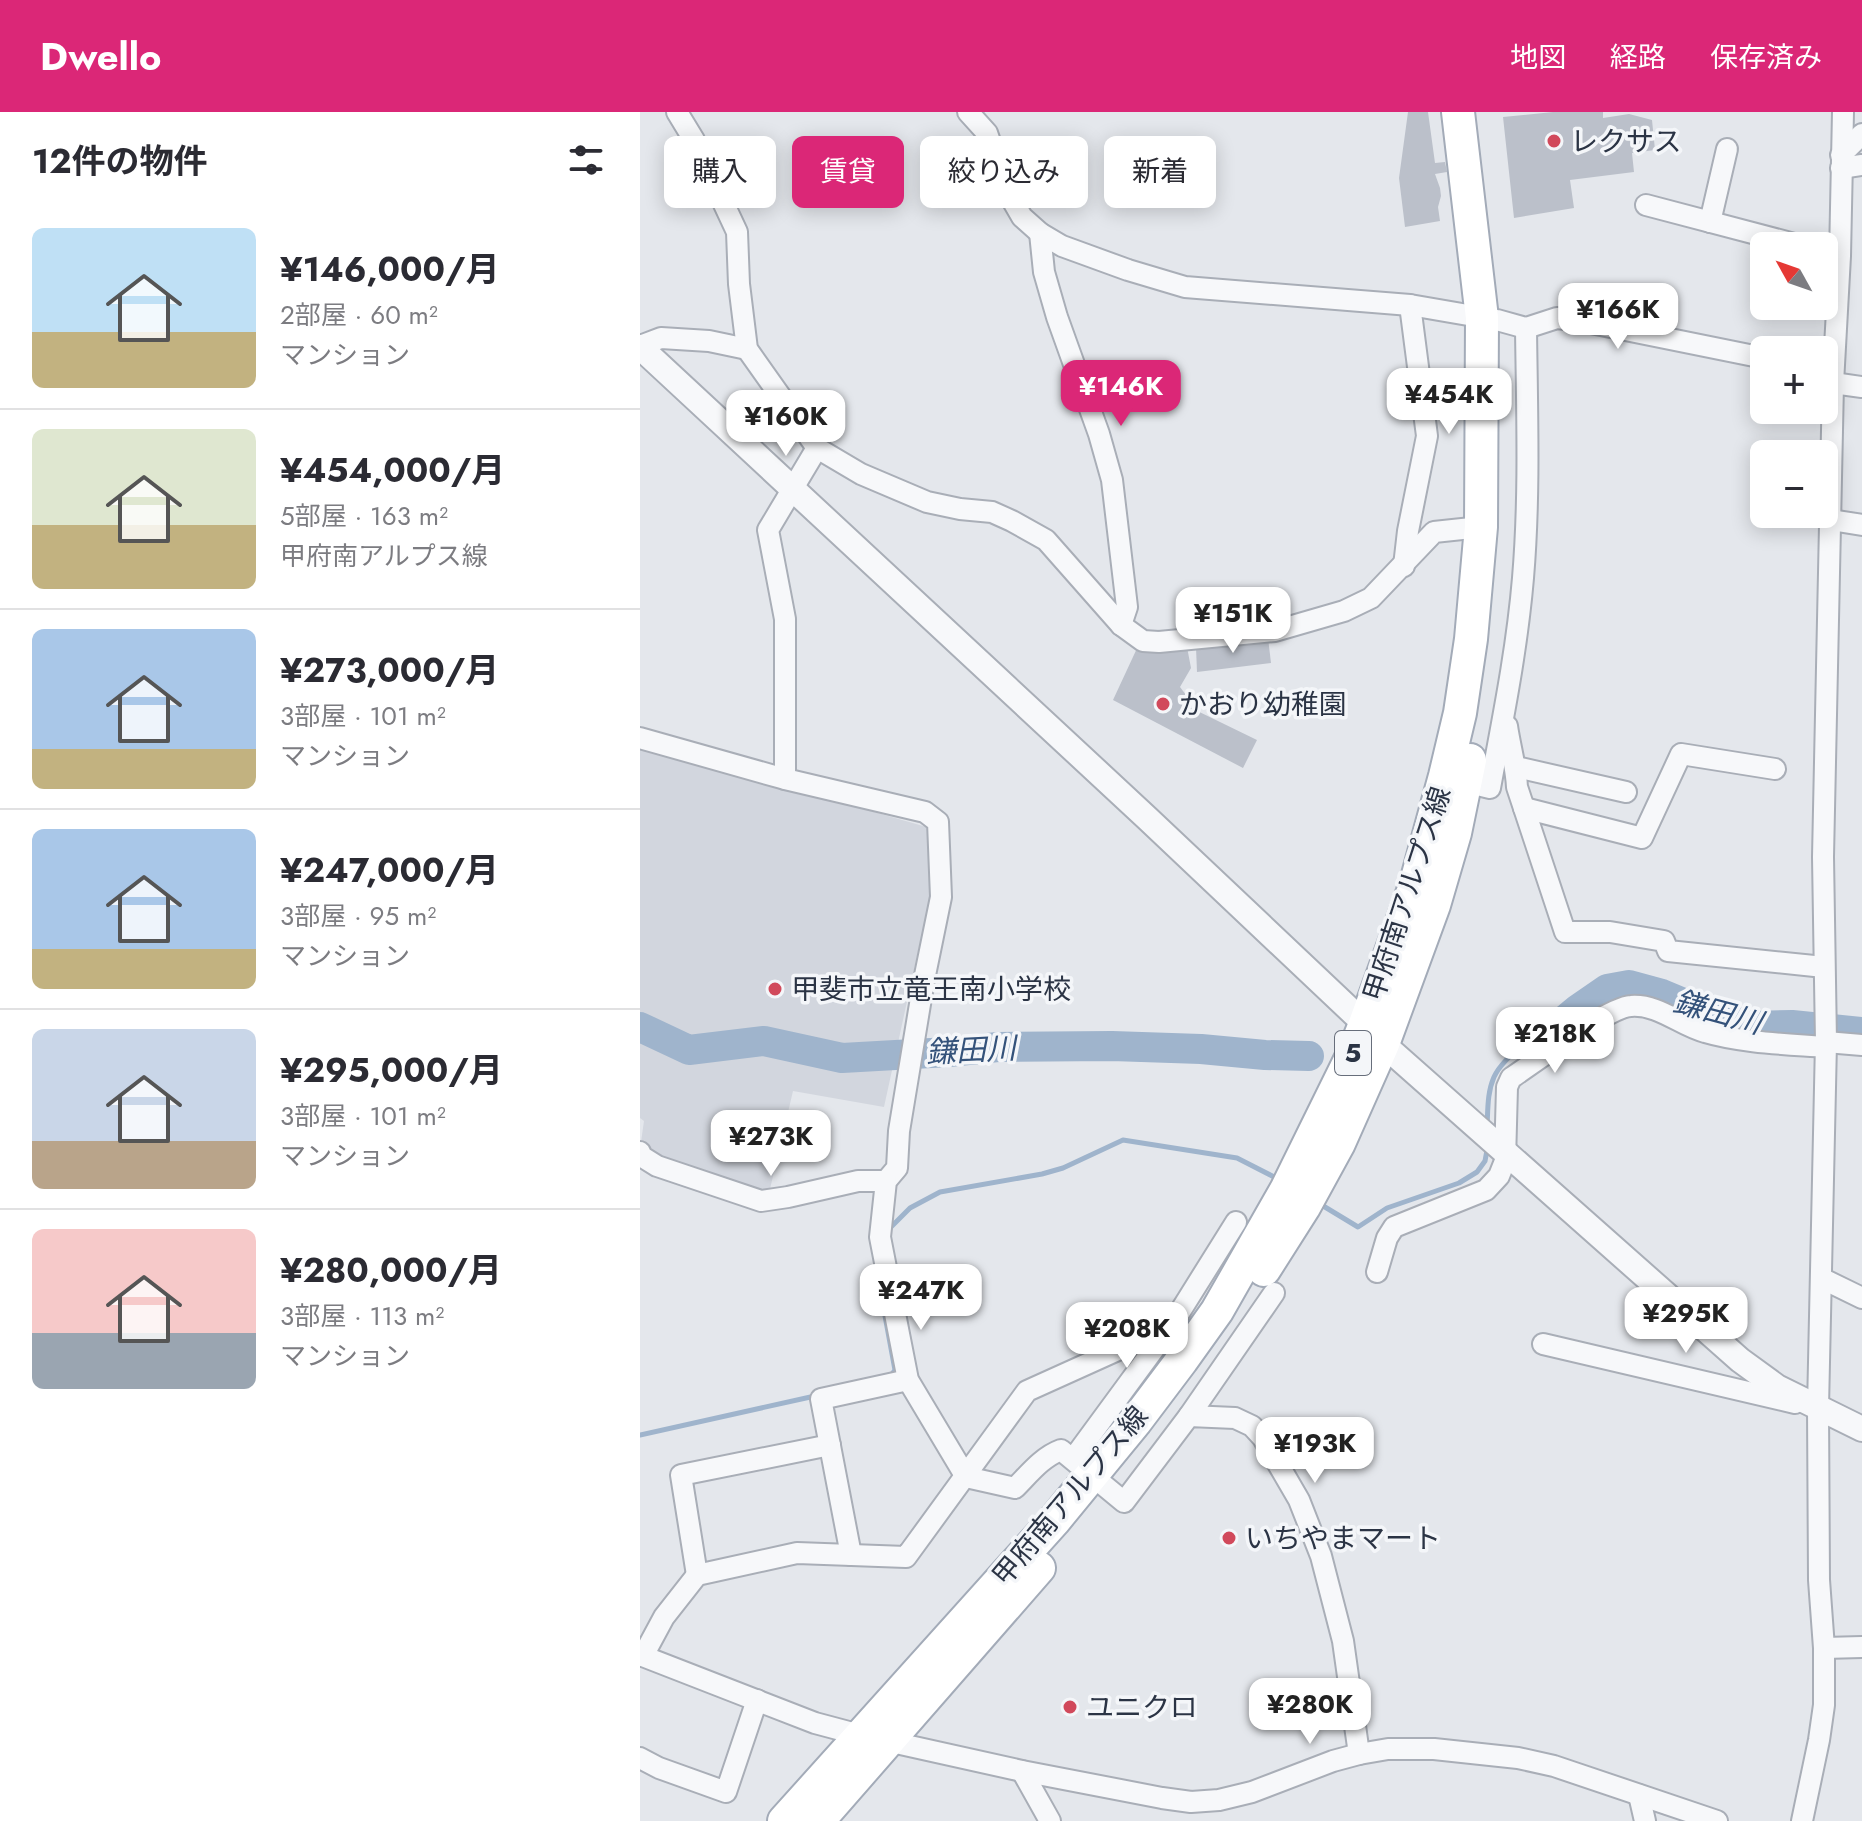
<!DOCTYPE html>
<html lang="ja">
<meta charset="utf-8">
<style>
:root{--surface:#fff;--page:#f2f2f3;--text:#2b2b33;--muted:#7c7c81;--line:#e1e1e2;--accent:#db2777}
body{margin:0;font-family:Jost,"Noto Sans JP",sans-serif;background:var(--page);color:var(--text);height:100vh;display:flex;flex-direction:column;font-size:30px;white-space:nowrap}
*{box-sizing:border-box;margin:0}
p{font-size:26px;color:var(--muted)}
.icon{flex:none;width:44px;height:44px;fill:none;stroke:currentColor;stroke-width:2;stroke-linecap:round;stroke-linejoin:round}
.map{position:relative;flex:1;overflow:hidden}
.sheet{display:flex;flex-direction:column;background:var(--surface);width:640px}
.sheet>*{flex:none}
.hud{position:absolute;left:24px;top:24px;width:760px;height:72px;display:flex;gap:16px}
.needle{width:52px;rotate:310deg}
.controls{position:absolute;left:1110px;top:120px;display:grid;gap:16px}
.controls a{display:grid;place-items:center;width:88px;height:88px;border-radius:12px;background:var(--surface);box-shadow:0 4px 20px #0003;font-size:40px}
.price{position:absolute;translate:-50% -68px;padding:0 18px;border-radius:16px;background:#fff;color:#222;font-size:26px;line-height:52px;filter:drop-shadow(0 2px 4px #0008)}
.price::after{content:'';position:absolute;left:50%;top:48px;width:24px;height:18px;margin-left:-12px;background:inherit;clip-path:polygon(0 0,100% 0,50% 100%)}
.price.on{background:var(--accent);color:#fff}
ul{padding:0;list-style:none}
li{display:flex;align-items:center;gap:24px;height:200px;padding:0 32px}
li+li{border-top:2px solid var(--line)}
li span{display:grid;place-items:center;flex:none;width:224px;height:160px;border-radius:12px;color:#555}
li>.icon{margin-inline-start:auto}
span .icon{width:96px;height:96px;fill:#fffc;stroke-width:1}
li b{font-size:34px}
h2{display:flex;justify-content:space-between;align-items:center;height:96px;padding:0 32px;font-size:34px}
.chip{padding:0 28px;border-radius:12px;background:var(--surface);box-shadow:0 4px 20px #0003;font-size:28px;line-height:72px}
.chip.on{background:var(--accent);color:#fff}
header{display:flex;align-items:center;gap:48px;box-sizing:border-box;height:112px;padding:0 40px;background:var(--accent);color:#fff}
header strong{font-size:38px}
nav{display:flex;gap:44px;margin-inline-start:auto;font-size:28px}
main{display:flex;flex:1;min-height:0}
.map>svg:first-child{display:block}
.built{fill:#d2d6de}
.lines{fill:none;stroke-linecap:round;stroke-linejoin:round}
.stream{stroke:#9fb4cc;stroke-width:5}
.river{stroke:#9fb4cc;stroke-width:30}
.building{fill:#bbc0ca}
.minor-casing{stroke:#a9aeb7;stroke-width:24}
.tertiary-casing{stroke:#a9aeb7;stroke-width:28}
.primary-casing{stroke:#a3abb8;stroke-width:36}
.minor{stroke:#f7f8fa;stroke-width:20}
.tertiary{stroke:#f7f8fa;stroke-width:24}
.primary{stroke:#fff;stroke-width:32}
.poi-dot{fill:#d1495b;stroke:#f4f6f9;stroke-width:3}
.labels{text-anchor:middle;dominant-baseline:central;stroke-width:7;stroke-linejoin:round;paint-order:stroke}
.shield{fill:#f4f6f9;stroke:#676e7b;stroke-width:2}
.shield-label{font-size:26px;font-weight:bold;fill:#2b3445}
.poi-label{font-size:28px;fill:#2b3445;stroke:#f4f6f9;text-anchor:start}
.street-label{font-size:28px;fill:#2b3445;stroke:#f4f6f9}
.water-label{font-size:30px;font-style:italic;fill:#34527a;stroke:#f4f6f9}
</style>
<header>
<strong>Dwello</strong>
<nav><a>地図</a><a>経路</a><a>保存済み</a></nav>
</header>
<main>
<section class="sheet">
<h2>12件の物件<svg class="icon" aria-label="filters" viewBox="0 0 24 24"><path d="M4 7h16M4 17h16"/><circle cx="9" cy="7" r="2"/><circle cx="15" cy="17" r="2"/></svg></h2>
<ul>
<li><span style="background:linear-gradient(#bfe0f5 65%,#c2b280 0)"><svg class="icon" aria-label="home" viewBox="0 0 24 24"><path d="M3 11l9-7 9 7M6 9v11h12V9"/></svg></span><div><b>¥146,000/月</b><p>2部屋 · 60 m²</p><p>マンション</p></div></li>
<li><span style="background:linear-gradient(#dfe7d0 60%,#c2b280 0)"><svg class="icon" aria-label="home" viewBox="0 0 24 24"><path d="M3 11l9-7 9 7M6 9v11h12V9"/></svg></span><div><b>¥454,000/月</b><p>5部屋 · 163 m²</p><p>甲府南アルプス線</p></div></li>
<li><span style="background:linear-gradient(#a9c7e8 75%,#c2b280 0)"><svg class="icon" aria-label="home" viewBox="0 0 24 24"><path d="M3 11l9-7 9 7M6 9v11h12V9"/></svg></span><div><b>¥273,000/月</b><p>3部屋 · 101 m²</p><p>マンション</p></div></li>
<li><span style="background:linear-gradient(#a9c7e8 75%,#c2b280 0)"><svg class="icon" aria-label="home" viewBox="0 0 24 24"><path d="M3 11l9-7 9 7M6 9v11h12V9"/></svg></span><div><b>¥247,000/月</b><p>3部屋 · 95 m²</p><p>マンション</p></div></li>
<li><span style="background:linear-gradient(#c9d6e8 70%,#b9a48a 0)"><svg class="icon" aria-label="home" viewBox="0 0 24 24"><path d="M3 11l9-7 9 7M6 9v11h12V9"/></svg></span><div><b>¥295,000/月</b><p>3部屋 · 101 m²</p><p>マンション</p></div></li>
<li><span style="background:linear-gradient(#f6c9c9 65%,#9aa5b1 0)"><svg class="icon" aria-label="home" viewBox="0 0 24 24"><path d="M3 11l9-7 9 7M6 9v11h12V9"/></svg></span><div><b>¥280,000/月</b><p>3部屋 · 113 m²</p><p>マンション</p></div></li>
</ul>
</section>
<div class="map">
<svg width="1222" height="1709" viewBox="0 0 1222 1709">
<rect width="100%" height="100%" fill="#e4e7ec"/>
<polygon class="built" points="0,635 78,655 290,716 292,775 244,995 153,979 130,1077 119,1081 0,1037 4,1009 0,1006"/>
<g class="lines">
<g class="stream">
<path d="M847,1015c1,-17 0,-34 7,-50 12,-26 60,-54 84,-68"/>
<polyline points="680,1092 718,1115 747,1096 819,1071 837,1060 845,1049 848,1033"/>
<polyline points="247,1119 270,1096 300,1080 402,1062 423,1056 483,1028 597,1046 640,1068"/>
<polyline points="243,1193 255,1258 250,1265"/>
<polyline points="0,1323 175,1284"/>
</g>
<g class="river">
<polyline points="0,915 49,938 124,929 202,946 309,940 358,935 472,934 561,937 625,943 669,944"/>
<polyline points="901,920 920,912 938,897 967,877 989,873 1022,882 1070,902 1112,914 1152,913 1222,920"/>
</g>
</g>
<g class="building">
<polygon points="768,0 788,0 795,51 805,50 807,60 795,62 800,76 801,84 798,95 800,109 765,115 759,66"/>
<polygon points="913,0 963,0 963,6 989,2 1012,8 1015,38 992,41 994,60 930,68 934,96 874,106 863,5"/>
<polygon points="628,526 631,551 557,560 556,535"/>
<polygon points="499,532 547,535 551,556 540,575 546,583 543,592 617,628 603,656 473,588"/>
</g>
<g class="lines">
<defs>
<g id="minor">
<polyline points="37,0 54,28 97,120 99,172 107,237 177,336 221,362 287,390 320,397 352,400 372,409 406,428 481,513 503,529 519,530 635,519 704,499 731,486 794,420 841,415"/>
<polyline points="328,0 347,21 367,79 382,105 400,121 422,134 488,158 545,175 770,193 857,208 886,216 917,206 941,209 1124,246"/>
<polyline points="1201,43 1222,22"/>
<polyline points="1201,56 1222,53"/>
<polyline points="1006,93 1162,134"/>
<polyline points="1070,110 1087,37"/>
<polyline points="400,121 404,160 417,205 459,322 472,368 487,495 481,513"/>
<polyline points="0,234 21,226 69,229 107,237"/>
<polyline points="1184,267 1193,271 1222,275"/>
<polyline points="1191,408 1222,413"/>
<polyline points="764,454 768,419 787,324 770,193"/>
<path d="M867,614c3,21 9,40 10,61l48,145h45l54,9 4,10 156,16"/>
<path d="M0,626l145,41 140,33 13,10 3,75 -17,83 -25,151 -2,37 -11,13 -6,56 28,143 58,97 49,11c14,-14 27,-31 46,-38l63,52 65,-86 46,2 17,8 11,12 36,62 22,56 22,85 16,113"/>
<polyline points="876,655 986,680"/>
<polyline points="145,667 145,507 128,418 177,336"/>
<path d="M817,668l33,8c13,-70 27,-139 33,-210 7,-83 4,-167 3,-250"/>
<polyline points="884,696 1002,726 1041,642 1135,657"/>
<polyline points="1186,930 1222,933"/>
<polyline points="0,1040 1,1044 17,1054 121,1089 148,1085 218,1069 246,1069"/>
<path d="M737,1160l10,-34 7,-11 92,-37 13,-14 6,-15 2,-74 4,-9c23,-15 97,-71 120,-72 28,-2 48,19 74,26 37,11 82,12 121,15"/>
<polyline points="1181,1166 1222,1186"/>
<polyline points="903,1232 1155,1291"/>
<polyline points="549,1304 634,1181"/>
<polyline points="433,1347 530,1215"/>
<polyline points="211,1443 181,1287 268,1268"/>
<polyline points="57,1463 41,1363 190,1333"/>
<polyline points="1184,1536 1222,1535"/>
<polyline points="0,1543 175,1611 220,1623 382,1659 522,1686 551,1690 579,1688 612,1680 693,1649 719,1642 748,1637 794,1637 878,1646 914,1654 1077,1709"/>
<polyline points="3,1544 24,1505 57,1463 157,1441 266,1445 387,1279 531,1214 596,1110"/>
<polyline points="0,1646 19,1656 86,1680 117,1588"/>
<polyline points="382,1659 410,1709"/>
<polyline points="999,1683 1005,1709"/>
<polyline points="1162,1709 1179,1628 1184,1593 1184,1536 1179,1468 1178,1296 1186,930 1183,745 1193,271 1200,144 1203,0"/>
</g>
<polyline id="tertiary" points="0,235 507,706 725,912 743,932 1100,1248 1137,1275 1222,1317"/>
<g id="primary">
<polyline points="624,1158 664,1095 699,1031 743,932 794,793 815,721 830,648"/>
<polyline points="144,1709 414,1409 496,1309 542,1248 577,1199 646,1078 713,942 725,912 775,774 805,664 820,601 831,527 841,415 842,206 818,0"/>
<polyline points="178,1709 399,1456"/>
</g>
</defs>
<use href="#minor" class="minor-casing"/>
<use href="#tertiary" class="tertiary-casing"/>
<use href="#primary" class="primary-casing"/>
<use href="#minor" class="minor"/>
<use href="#tertiary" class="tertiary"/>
<use href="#primary" class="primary"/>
</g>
<g class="poi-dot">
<circle cx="914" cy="29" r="8"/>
<circle cx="523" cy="592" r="8"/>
<circle cx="135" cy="877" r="8"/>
<circle cx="589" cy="1426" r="8"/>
<circle cx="430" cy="1595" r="8"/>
</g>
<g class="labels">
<rect class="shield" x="695" y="919" width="36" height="44" rx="6"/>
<g class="shield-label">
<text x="713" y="941">5</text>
</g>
<g class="poi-label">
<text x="930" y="29">レクサス</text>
<text x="539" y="592">かおり幼稚園</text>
<text x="151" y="877">甲斐市立竜王南小学校</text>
<text x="605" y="1426">いちやまマート</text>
<text x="446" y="1595">ユニクロ</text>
</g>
<g class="street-label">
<text transform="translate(767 782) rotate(-72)">甲府南アルプス線</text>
<text transform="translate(430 1384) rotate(-50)">甲府南アルプス線</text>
</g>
<g class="water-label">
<text transform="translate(1078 900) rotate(15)">鎌田川</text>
<text transform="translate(331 938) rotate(-3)">鎌田川</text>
</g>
</g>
</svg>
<div class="controls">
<a><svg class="needle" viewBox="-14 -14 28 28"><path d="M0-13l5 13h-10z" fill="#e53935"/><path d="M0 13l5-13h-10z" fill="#7c7c81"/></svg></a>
<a>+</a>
<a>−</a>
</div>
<b class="price" style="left:978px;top:239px">¥166K</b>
<b class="price on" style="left:481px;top:316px">¥146K</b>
<b class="price" style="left:809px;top:324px">¥454K</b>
<b class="price" style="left:146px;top:346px">¥160K</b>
<b class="price" style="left:593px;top:543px">¥151K</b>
<b class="price" style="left:915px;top:963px">¥218K</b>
<b class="price" style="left:131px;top:1066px">¥273K</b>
<b class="price" style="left:281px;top:1220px">¥247K</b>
<b class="price" style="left:1046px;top:1243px">¥295K</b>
<b class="price" style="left:487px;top:1258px">¥208K</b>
<b class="price" style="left:675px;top:1373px">¥193K</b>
<b class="price" style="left:670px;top:1634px">¥280K</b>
<div class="hud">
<a class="chip">購入</a>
<a class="chip on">賃貸</a>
<a class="chip">絞り込み</a>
<a class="chip">新着</a>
</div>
</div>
</main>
